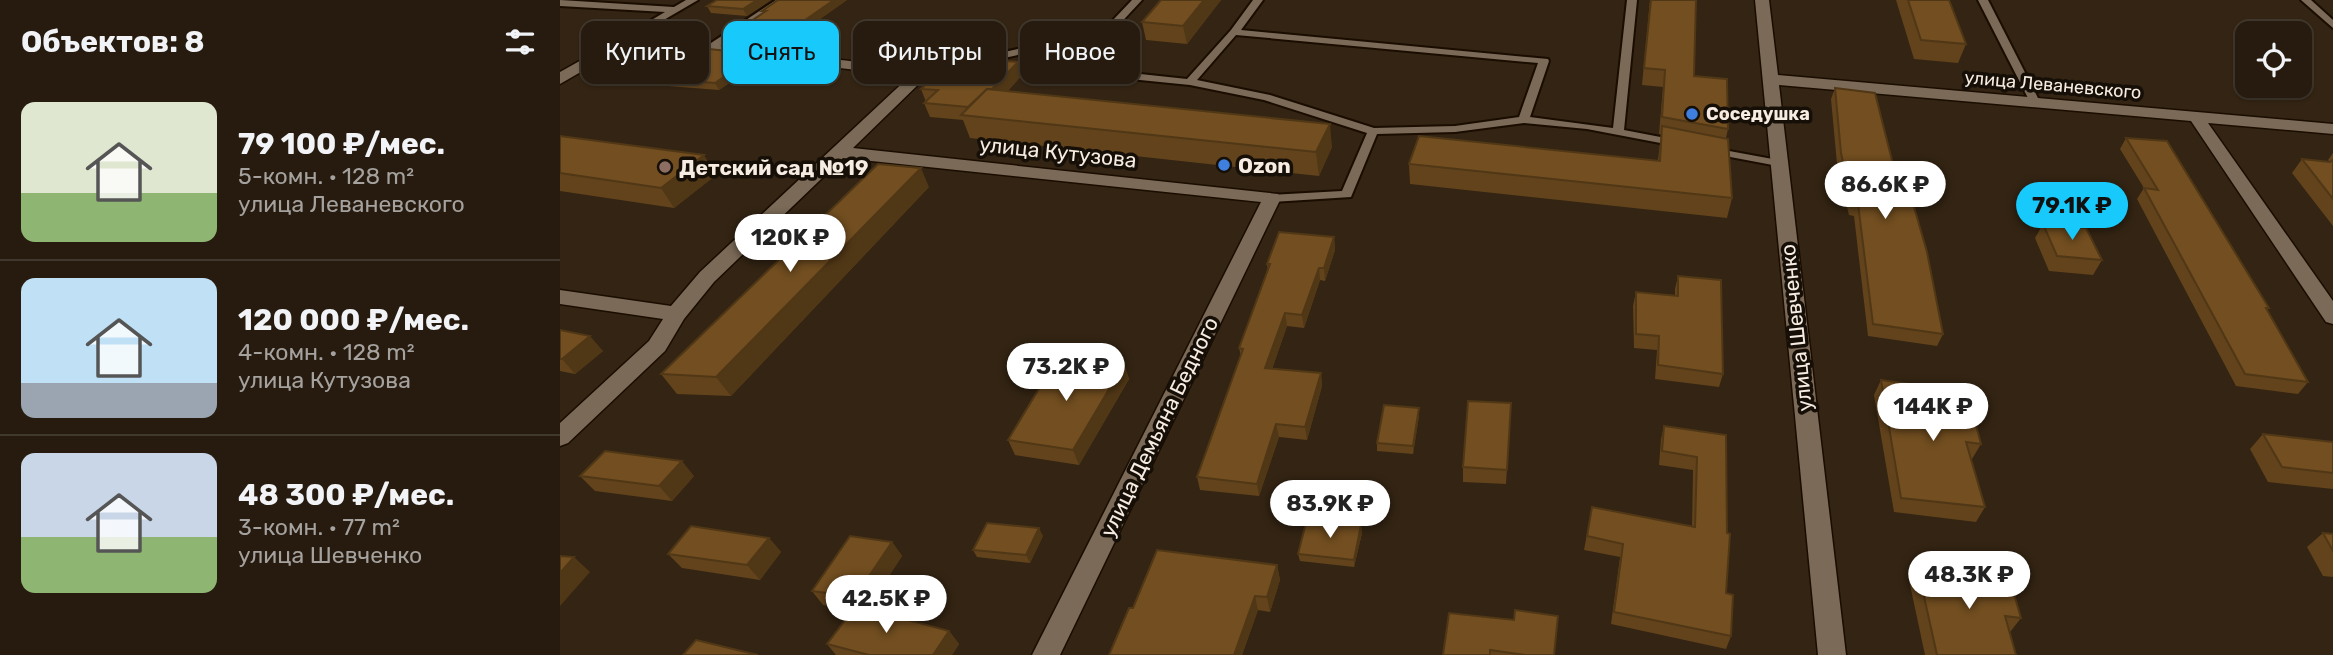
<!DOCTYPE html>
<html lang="ru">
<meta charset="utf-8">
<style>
:root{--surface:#261b0e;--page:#32281c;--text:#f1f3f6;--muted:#a4a19e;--line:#42392e;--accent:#18cafc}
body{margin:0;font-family:Rubik,sans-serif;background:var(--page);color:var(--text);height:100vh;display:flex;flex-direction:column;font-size:26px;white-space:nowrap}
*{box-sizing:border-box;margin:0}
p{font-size:23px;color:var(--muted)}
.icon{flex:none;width:38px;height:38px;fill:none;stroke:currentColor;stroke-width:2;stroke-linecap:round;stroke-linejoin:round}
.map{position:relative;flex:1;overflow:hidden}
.drawer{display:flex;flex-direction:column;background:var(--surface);width:560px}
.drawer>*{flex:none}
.top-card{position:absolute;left:21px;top:21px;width:665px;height:63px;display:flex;gap:14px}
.fabs{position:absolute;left:1675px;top:21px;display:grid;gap:14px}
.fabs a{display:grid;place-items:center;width:77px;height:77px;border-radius:14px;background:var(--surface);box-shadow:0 2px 5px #0004,0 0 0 2px var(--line);font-size:35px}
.price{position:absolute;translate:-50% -60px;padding:0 16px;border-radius:24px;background:#fff;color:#222;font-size:23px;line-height:46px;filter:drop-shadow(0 2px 4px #0008)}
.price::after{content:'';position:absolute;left:50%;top:42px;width:21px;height:16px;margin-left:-10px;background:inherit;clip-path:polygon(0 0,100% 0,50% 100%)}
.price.current{background:var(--accent);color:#111}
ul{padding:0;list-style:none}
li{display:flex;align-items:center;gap:21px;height:175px;padding:0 21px}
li+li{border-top:2px solid var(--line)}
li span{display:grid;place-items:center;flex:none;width:196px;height:140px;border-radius:14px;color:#555}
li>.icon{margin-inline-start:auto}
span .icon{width:84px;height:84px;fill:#fffc;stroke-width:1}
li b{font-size:30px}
h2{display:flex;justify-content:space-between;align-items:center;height:84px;padding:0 21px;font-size:30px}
.tag{padding:0 24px;border-radius:14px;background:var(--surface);box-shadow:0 2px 5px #0004,0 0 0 2px var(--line);font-size:24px;line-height:63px}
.tag.current{background:var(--accent);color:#111}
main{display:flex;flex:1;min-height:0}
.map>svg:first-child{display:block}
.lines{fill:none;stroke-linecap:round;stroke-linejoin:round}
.service-casing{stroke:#1a0d00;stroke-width:4}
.minor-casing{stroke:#1a0d00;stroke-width:3}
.service{fill:#7b6a57;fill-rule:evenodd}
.minor{fill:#7b6a57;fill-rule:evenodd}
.wall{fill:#62431c}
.shaded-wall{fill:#503716}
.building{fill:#724e20;stroke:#503716;stroke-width:2}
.shop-dot{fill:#3f7fe0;stroke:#150f08;stroke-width:2.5}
.education-dot{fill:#8d6e63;stroke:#150f08;stroke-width:2.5}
.labels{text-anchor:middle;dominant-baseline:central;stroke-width:7;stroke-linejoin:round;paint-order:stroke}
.far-street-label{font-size:18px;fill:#f6ece1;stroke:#150f08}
.far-poi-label{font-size:18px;font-weight:bold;fill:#f6ece1;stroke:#150f08;text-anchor:start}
.street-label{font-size:21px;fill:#f6ece1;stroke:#150f08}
.poi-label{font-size:21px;font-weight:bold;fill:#f6ece1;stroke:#150f08;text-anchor:start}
</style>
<main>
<section class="drawer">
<h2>Объектов: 8<svg class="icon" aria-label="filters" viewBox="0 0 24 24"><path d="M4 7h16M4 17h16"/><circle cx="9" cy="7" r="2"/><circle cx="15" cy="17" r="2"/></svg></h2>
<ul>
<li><span style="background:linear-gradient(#dfe7d0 65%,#8fb573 0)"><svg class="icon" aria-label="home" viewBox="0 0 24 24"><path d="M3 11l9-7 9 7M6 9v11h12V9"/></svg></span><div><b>79 100 ₽/мес.</b><p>5-комн. · 128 m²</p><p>улица Леваневского</p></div></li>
<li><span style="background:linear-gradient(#bfe0f5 75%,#9aa5b1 0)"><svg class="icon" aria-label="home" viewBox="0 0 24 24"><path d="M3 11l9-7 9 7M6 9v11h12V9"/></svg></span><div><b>120 000 ₽/мес.</b><p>4-комн. · 128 m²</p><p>улица Кутузова</p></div></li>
<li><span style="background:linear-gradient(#c9d6e8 60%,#8fb573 0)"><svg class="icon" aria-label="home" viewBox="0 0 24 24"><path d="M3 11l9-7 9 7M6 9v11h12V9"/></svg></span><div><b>48 300 ₽/мес.</b><p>3-комн. · 77 m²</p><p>улица Шевченко</p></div></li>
</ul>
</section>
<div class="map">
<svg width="1773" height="655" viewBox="0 0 1773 655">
<rect width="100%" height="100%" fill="#332413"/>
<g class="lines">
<defs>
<g id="service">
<polygon points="0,0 114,7 126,0 138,0 66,42 63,41 63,37 105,12 0,6"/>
<polygon points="216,0 227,0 153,51 145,51 145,47"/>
<path d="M572,0h10l-55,59 44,14 56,6 44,-49 22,-30h10l-22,30 307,29 1,2 -19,56 83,11 14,-128h10l-13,130 52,10 6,3 -6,3 -89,-17 -63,-6 -69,9 -78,2 -26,63 -79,5 -6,-4 2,-3 74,-4 25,-58 -103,-33 -74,-15 -60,-6 -52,-16 -56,-9 -100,22 -5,-3 5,-3 100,-22 56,9zM676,35l302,28 -19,54 -64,9 -81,2 -104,-33 -73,-15z"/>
<polygon points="1418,0 1428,0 1480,102 1479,104 1475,105 1470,102"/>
<polygon points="1741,0 1751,0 1773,20 1773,28"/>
<polygon points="1153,148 1218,160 1224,163 1218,166 1149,153 1149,149"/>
</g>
<g id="minor">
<polygon points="1195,0 1209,0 1218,75 1773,124 1773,134 1648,123 1773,301 1773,324 1766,322 1631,121 1219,85 1286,655 1258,655"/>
<polygon points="66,35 367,70 370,73 367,76 293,148 718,194 721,198 500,655 472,655 701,202 283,158 154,282 124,319 105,351 8,443 0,446 0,423 89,341 103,319 0,304 0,290 111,306 140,272 350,76 69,44 0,84 0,72"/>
</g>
</defs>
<use href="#service" class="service-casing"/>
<use href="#minor" class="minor-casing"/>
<use href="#service" class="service"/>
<use href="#minor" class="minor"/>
</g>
<g class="wall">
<polygon points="211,0 187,16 151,13 147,6"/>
<polygon points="218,0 287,0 216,50 170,45 167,37 204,13 202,11"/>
<polygon points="601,0 661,0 627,44 586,40 582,22"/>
<polygon points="1090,0 1136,0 1134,76 1168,129 1166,138 1172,198 1167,218 850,184 849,164 1098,160 1101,134 1099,134 1103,87 1082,85"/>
<polygon points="1336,0 1389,0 1406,44 1398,63 1354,59"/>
<polygon points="196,54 200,62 159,90 108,86 104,79"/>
<polygon points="458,62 462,75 448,91 772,147 759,176 410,138 403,120 370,117 364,103 366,102 361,89"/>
<polygon points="1275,88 1340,192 1383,334 1377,346 1308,336 1294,216 1289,215 1277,164 1271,99"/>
<polygon points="0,136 156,175 114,208 0,191"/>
<polygon points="1566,138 1709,308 1707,310 1748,382 1738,394 1676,386 1577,199 1584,188 1560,149"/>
<polygon points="1773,153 1773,226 1732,173 1742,159 1770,162 1768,160"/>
<polygon points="369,187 171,396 117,394 101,374"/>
<polygon points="1483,224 1542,260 1533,275 1489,271 1475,238"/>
<polygon points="774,237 775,250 765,281 760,280 744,328 727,326 712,369 761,373 762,386 747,440 719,437 699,496 640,490 637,477 681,356 679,348 708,271 707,264"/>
<polygon points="1118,276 1163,374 1159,387 1095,379 1097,350 1074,348 1073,306 1076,292 1115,295 1115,289"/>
<polygon points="0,330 43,351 15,374 0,371"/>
<polygon points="564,364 569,379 519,465 455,455 448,440"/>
<polygon points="1321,380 1421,444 1412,459 1411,459 1425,507 1416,522 1334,512 1314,395"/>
<polygon points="951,403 946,484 903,482 903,467"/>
<polygon points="859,416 853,454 817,451 817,443"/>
<polygon points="1104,426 1166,435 1166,593 1171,636 1166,649 1051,624 1060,557 1024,550 1032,507 1132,527 1133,470 1099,465 1101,439"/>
<polygon points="1703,434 1773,442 1773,489 1708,482 1690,449"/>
<polygon points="20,476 134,476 112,501 35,491"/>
<polygon points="801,525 802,533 794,567 740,561 738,554"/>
<polygon points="1763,533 1773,534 1773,577 1763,576 1747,547"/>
<polygon points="483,536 470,563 417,557 413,550"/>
<polygon points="209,538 221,552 200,580 122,568 108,554"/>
<polygon points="332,542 342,556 307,609 389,631 399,644 392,655 276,655 267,644 293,610 263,605 252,591"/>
<polygon points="717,565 720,580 710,612 698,610 682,655 549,655 573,608"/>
<polygon points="1357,565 1461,618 1450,632 1456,655 1365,655 1349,580"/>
<polygon points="954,620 994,655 883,655"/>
</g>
<g class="shaded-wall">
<polygon points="197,0 211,0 187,16 183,9"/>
<polygon points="274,0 287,0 216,50 212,43"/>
<polygon points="644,0 661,0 627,44 623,26"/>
<polygon points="196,54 200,62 159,90 155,83"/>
<polygon points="458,62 462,75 424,117 414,108"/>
<polygon points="770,124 772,147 759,176 756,152"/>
<polygon points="144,155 156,175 114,208 101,188"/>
<polygon points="361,168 369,187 171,396 156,377"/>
<polygon points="774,237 775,250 765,281 764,268"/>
<polygon points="759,268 760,280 744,328 742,315"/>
<polygon points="725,313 727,326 708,381 705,368"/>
<polygon points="30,336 43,351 15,374 2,359"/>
<polygon points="564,364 569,379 519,465 513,450"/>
<polygon points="761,373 762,386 747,440 745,427"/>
<polygon points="859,408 859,416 853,454 853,446"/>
<polygon points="716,424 719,437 699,496 697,484"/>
<polygon points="122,461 134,476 112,501 99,486"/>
<polygon points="801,525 802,533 794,567 794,560"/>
<polygon points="479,528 483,536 470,563 466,555"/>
<polygon points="209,538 221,552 200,580 187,565"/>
<polygon points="332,542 342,556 306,612 295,597"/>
<polygon points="14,557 30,572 0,606 0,573"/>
<polygon points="717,565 720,580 710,612 707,597"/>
<polygon points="695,596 698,610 682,655 674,655"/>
<polygon points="389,631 399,644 392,655 373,655"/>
</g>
<g class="building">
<polygon points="157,0 197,0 183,9 147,6"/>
<polygon points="218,0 274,0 212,43 167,37 206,11 202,11"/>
<polygon points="601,0 644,0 623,26 582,22"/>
<polygon points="1091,0 1136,0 1134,76 1167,79 1168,129 1102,117 1105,70 1084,68"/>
<polygon points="1348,0 1389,0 1406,44 1361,40"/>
<polygon points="149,49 196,54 155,83 104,79"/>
<polygon points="394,57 458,62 432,89 427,89 408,107 364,103 378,90 361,89"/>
<polygon points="1275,88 1315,93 1340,192 1350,193 1367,252 1383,334 1313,324 1298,204 1293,204 1281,153"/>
<polygon points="427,89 770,124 756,152 401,115"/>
<polygon points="1102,126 1168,139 1172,198 849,164 859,136 1100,161"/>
<polygon points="0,136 144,155 101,188 0,173"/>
<polygon points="1566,138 1607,141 1709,308 1706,308 1748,382 1685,374 1584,188 1598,190"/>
<polygon points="1742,159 1770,162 1773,160 1773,199"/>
<polygon points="318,164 361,168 156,377 101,374"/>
<polygon points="1483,224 1526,228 1542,260 1497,256"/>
<polygon points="719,232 774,237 764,268 759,268 742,315 725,313 705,368 761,373 745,427 716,424 697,484 637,477 683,349 679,348 710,264 707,264"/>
<polygon points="1118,276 1161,280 1163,374 1098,365 1099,336 1076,334 1076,292 1118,296"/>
<polygon points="0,330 30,336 2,359 0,359"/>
<polygon points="498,357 564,364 513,450 448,440"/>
<polygon points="1321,380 1407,392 1421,444 1406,442 1425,507 1341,498"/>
<polygon points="908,401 951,403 947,470 903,467"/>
<polygon points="824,405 859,408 853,446 817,443"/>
<polygon points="1104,426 1166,435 1167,533 1170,534 1166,593 1173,595 1171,636 1054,612 1063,544 1027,536 1032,507 1135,527 1137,457 1102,451"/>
<polygon points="1703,434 1773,442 1773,473 1722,467"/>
<polygon points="45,451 122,461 99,486 20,476"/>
<polygon points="747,519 801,525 794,560 738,554"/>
<polygon points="427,523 479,528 466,555 413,550"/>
<polygon points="131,526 209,538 187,565 108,554"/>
<polygon points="1763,533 1773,534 1773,551"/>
<polygon points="290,536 332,542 295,597 252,591"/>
<polygon points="597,550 717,565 707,597 695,596 674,655 549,655 569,608 573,608"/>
<polygon points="0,556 14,557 0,573"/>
<polygon points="1357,565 1449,577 1461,618 1445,616 1456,655 1377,655"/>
<polygon points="296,606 389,631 373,655 309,655 267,644"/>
<polygon points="955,610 998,616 994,655 965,655 930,650 930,655 883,655 889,613 954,620"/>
<polygon points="136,640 198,655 123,655"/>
</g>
<g class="shop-dot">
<circle cx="1132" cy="114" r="7"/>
<circle cx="664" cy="165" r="7"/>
</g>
<circle class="education-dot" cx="105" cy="167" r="7"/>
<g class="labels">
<g class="far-street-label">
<text transform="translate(1493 85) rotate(5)">улица Леваневского</text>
</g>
<g class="far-poi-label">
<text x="1146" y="114">Соседушка</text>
</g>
<g class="street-label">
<text transform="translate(498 152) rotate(6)">улица Кутузова</text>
<text transform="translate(1236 328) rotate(-96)">улица Шевченко</text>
<text transform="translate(599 427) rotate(-64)">улица Демьяна Бедного</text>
</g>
<g class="poi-label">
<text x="678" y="165">Ozon</text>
<text x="119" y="167">Детский сад №19</text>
</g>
</g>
</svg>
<div class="fabs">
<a><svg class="icon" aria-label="locate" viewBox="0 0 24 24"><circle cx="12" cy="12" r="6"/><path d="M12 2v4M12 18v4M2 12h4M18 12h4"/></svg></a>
</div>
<b class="price" style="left:1325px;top:221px">86.6K ₽</b>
<b class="price current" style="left:1512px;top:242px">79.1K ₽</b>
<b class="price" style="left:230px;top:274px">120K ₽</b>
<b class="price" style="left:506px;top:403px">73.2K ₽</b>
<b class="price" style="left:1373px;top:443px">144K ₽</b>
<b class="price" style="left:770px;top:540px">83.9K ₽</b>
<b class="price" style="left:1409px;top:611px">48.3K ₽</b>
<b class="price" style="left:326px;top:635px">42.5K ₽</b>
<div class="top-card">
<a class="tag">Купить</a>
<a class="tag current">Снять</a>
<a class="tag">Фильтры</a>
<a class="tag">Новое</a>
</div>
</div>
</main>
